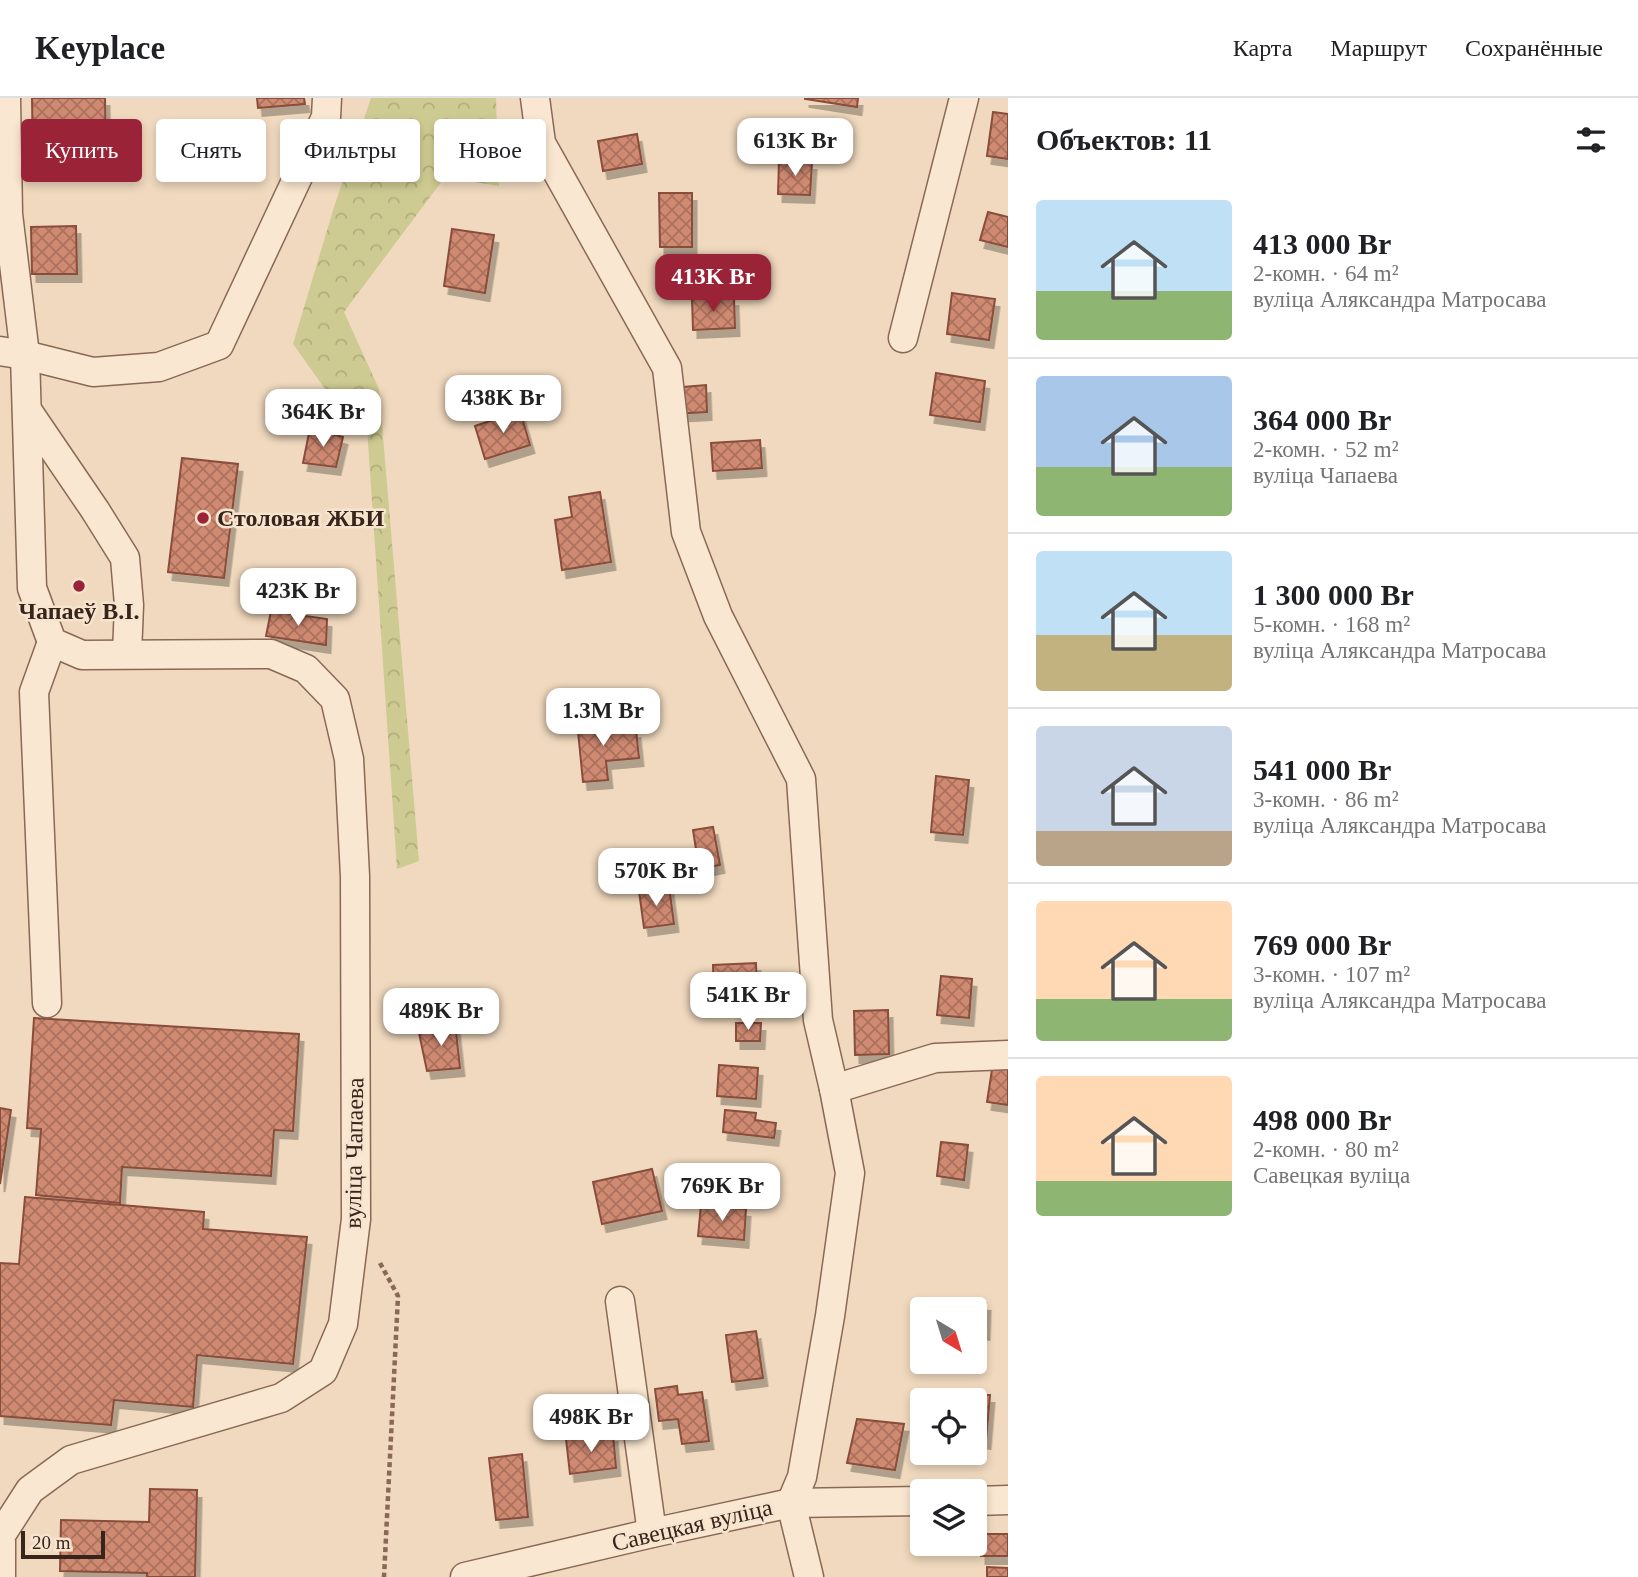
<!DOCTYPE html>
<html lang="ru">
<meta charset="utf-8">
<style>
:root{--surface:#fff;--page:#f6f6f6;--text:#202124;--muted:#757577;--line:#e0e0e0;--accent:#9a2337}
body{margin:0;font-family:Georgia,serif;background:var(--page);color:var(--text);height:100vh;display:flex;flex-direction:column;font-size:26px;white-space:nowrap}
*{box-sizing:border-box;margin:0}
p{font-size:23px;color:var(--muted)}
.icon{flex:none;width:38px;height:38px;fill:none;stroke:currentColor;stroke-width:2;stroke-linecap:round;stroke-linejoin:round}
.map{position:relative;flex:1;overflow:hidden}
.panel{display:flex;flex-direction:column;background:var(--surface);width:630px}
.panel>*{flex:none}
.top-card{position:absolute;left:21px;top:21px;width:665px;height:63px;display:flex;gap:14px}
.needle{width:46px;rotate:142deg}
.buttons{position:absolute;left:910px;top:1199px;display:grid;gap:14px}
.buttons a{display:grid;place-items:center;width:77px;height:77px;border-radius:7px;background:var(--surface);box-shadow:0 4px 10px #0003;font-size:35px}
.scale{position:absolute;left:21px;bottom:18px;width:84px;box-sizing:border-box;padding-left:7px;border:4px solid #37241b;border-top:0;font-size:19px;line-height:24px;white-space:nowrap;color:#37241b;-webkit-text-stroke:5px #f7e4ce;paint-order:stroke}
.price{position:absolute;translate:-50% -60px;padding:0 16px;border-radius:14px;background:#fff;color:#222;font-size:23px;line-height:46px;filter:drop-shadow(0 2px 4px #0008)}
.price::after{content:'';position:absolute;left:50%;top:42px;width:21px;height:16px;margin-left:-10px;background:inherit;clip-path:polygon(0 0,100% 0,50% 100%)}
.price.on{background:var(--accent);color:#fff}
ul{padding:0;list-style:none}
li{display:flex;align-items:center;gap:21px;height:175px;padding:0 28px}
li+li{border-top:2px solid var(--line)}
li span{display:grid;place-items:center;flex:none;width:196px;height:140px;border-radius:7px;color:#555}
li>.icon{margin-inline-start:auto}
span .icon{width:84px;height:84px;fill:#fffc;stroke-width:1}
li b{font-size:30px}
h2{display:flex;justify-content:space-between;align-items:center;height:84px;padding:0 28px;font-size:30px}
.pill{padding:0 24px;border-radius:7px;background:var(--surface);box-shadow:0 4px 10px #0003;font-size:24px;line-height:63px}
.pill.on{background:var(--accent);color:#fff}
header{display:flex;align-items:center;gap:42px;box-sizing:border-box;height:98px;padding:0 35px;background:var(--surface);border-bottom:2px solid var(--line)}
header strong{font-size:33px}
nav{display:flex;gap:38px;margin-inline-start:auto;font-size:24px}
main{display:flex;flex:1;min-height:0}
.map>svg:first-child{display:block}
.forest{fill:url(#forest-crowns)}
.building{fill:url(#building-cross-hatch);stroke:#894d3b;stroke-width:2;filter:url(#shadow)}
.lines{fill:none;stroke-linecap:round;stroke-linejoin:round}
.minor-casing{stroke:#896956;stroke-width:31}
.path{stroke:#896956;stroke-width:4.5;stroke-dasharray:5 3.5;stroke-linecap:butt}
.minor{stroke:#fae7d1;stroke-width:28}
.poi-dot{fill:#9a2337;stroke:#f7e4ce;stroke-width:2.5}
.labels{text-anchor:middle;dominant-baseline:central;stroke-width:5;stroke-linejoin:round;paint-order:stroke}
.poi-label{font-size:24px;font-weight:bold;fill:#37241b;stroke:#f7e4ce;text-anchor:start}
.street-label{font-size:24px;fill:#37241b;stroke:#f7e4ce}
</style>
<header>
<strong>Keyplace</strong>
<nav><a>Карта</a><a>Маршрут</a><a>Сохранённые</a></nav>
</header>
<main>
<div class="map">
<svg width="1008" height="1479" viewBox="0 0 1008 1479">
<defs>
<pattern id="forest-crowns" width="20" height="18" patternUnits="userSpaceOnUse" patternTransform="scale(1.75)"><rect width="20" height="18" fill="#cecb92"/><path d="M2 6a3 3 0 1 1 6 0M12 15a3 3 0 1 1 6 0" fill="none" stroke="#b2ae7d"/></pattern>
<pattern id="building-cross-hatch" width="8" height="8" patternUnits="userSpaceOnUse" patternTransform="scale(1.75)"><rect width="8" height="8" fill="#d08a72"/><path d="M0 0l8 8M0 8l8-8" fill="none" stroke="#aa715d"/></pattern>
<filter id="shadow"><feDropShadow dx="4.5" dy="8" stdDeviation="0" flood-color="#0004"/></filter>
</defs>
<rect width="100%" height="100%" fill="#f0d9be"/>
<polygon class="forest" points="371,0 496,0 499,88 445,79 344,214 379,291 419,763 397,771 365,301 328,295 293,246 334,109"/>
<g class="building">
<polygon points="32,0 105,0 106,64 33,65"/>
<polygon points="257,0 304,0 305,6 258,10"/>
<polygon points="805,0 858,0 857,9 805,1"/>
<polygon points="993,14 1008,16 1008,61 987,58"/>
<polygon points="637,36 642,66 603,73 598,43"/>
<polygon points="779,63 812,64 810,97 778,96"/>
<polygon points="659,95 692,95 692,149 660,149"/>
<polygon points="988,114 1008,119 1008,149 980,142"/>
<polygon points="76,128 77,176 32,176 31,129"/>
<polygon points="452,131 494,137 485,195 444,188"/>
<polygon points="952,195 995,201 989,242 947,236"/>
<polygon points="734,200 735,230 693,232 692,201"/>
<polygon points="936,275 985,283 980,324 930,317"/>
<polygon points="706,287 707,314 672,316 671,290"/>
<polygon points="520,313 530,347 485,361 475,328"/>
<polygon points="310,330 343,339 336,369 303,365"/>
<polygon points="760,342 762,370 713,373 711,345"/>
<polygon points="182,360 238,366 224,480 168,474"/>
<polygon points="600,394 611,464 562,472 555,422 572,419 569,399"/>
<polygon points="271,513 327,521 326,547 266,538"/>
<polygon points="603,620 604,635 636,632 639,660 606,663 608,682 583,684 577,623"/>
<polygon points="936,678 969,682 963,737 931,734"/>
<polygon points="713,729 720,767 699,771 693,732"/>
<polygon points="669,789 674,826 644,830 639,793"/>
<polygon points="756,865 757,897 714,899 713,867"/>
<polygon points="941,878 972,881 969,920 937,917"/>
<polygon points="888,912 889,956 855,957 854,913"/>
<polygon points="34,920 299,936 293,1033 274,1032 271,1078 122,1069 120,1105 36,1097 41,1031 27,1030"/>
<polygon points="455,925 460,970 427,973 419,935"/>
<polygon points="736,925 761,925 760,943 736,943"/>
<polygon points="993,965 1008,967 1008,1007 987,1004"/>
<polygon points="719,967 758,970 756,1001 717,998"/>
<polygon points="0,1010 11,1012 0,1086"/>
<polygon points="725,1012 756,1015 755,1022 776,1025 774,1040 723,1034"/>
<polygon points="941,1044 968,1047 964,1082 937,1078"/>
<polygon points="652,1071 662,1113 602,1126 593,1084"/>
<polygon points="25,1099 204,1114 203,1131 307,1139 293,1266 197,1257 193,1309 114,1302 111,1327 0,1318 0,1165 19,1166"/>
<polygon points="701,1107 746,1111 744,1142 698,1138"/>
<polygon points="944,1203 986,1205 985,1234 975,1233 975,1211 944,1211"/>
<polygon points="756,1233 763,1280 732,1284 726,1237"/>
<polygon points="677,1288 678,1297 702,1294 709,1343 682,1346 678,1321 659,1323 655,1291"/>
<polygon points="961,1297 990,1297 986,1343 975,1342 975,1302 960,1302"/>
<polygon points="857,1321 904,1326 895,1372 847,1365"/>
<polygon points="613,1336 616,1370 570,1376 566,1341"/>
<polygon points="522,1356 528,1419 496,1422 489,1360"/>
<polygon points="150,1391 197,1392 195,1479 147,1479 147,1475 60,1473 61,1422 149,1424"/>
<rect x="981" y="1436" width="27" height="22"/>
<polygon points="987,1469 1008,1470 1008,1479 987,1479"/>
</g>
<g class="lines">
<defs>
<g id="minor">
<polyline points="535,0 541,45 667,270 686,434 718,518 801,681 818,922 834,991 850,1075 830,1218 802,1379 791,1405 809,1479"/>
<polyline points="903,240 964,0"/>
<polyline points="0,253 25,257 93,274 159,269 219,247 326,19 327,0"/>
<polyline points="27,312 95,412 125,460 129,507 127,556"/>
<polyline points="47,905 34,594 52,544"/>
<polyline points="834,991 935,960 1008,957"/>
<polyline points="620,1203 652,1435"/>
<polyline points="975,1403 1008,1402"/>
<polyline points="1,1479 1,1437 30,1392 71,1362 281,1300 323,1273 343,1226 356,1121 355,778 349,661 335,601 306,571 271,556 82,557 52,544 32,490 25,257 8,116 6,0"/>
<polyline points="465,1479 652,1435 791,1405 922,1403"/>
</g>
</defs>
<use href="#minor" class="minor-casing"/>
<polyline class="path" points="380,1165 398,1198 384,1479"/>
<use href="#minor" class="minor"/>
</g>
<g class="poi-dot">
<circle cx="203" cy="420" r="7"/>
<circle cx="79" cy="488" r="7"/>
</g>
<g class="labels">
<g class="poi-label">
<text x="217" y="420">Столовая ЖБИ</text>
<text x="79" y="513" text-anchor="middle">Чапаеў В.І.</text>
</g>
<g class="street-label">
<text transform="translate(354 1055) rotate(-89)">вуліца Чапаева</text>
<text transform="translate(692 1427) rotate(-13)">Савецкая вуліца</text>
</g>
</g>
</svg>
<div class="buttons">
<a><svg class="needle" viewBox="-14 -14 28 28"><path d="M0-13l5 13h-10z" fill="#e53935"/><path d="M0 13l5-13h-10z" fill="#757577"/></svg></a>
<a><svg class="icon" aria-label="locate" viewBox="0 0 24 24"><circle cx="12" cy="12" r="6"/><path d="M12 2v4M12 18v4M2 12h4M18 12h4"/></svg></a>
<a><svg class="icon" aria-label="layers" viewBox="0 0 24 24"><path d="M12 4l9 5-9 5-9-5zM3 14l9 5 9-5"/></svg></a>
</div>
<div class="scale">20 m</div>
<b class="price" style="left:795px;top:80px">613K Br</b>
<b class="price on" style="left:713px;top:216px">413K Br</b>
<b class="price" style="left:503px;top:337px">438K Br</b>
<b class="price" style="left:323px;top:351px">364K Br</b>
<b class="price" style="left:298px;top:530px">423K Br</b>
<b class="price" style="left:603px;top:650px">1.3M Br</b>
<b class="price" style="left:656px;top:810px">570K Br</b>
<b class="price" style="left:748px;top:934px">541K Br</b>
<b class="price" style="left:441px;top:950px">489K Br</b>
<b class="price" style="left:722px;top:1125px">769K Br</b>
<b class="price" style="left:591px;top:1356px">498K Br</b>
<div class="top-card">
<a class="pill on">Купить</a>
<a class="pill">Снять</a>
<a class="pill">Фильтры</a>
<a class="pill">Новое</a>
</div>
</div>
<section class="panel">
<h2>Объектов: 11<svg class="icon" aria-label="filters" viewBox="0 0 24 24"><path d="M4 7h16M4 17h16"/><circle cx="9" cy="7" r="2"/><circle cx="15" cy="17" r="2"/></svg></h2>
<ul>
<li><span style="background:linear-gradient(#bfe0f5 65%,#8fb573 0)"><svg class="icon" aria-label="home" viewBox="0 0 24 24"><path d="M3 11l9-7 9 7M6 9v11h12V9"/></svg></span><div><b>413 000 Br</b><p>2-комн. · 64 m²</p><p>вуліца Аляксандра Матросава</p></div></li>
<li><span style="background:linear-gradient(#a9c7e8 65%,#8fb573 0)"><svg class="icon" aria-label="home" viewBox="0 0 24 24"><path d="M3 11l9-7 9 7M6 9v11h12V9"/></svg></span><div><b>364 000 Br</b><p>2-комн. · 52 m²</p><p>вуліца Чапаева</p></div></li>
<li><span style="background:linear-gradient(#bfe0f5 60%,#c2b280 0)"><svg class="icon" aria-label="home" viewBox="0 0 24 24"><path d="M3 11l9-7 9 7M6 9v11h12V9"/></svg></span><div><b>1 300 000 Br</b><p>5-комн. · 168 m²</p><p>вуліца Аляксандра Матросава</p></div></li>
<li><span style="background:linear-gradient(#c9d6e8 75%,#b9a48a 0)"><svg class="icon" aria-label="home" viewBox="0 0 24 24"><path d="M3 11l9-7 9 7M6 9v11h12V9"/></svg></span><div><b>541 000 Br</b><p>3-комн. · 86 m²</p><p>вуліца Аляксандра Матросава</p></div></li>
<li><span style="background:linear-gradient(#ffd9b3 70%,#8fb573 0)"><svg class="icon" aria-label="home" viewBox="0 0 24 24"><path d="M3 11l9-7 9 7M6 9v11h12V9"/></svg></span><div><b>769 000 Br</b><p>3-комн. · 107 m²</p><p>вуліца Аляксандра Матросава</p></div></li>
<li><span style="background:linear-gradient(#ffd9b3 75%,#8fb573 0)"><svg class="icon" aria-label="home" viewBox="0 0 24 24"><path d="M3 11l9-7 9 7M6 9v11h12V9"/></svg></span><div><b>498 000 Br</b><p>2-комн. · 80 m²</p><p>Савецкая вуліца</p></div></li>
</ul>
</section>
</main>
